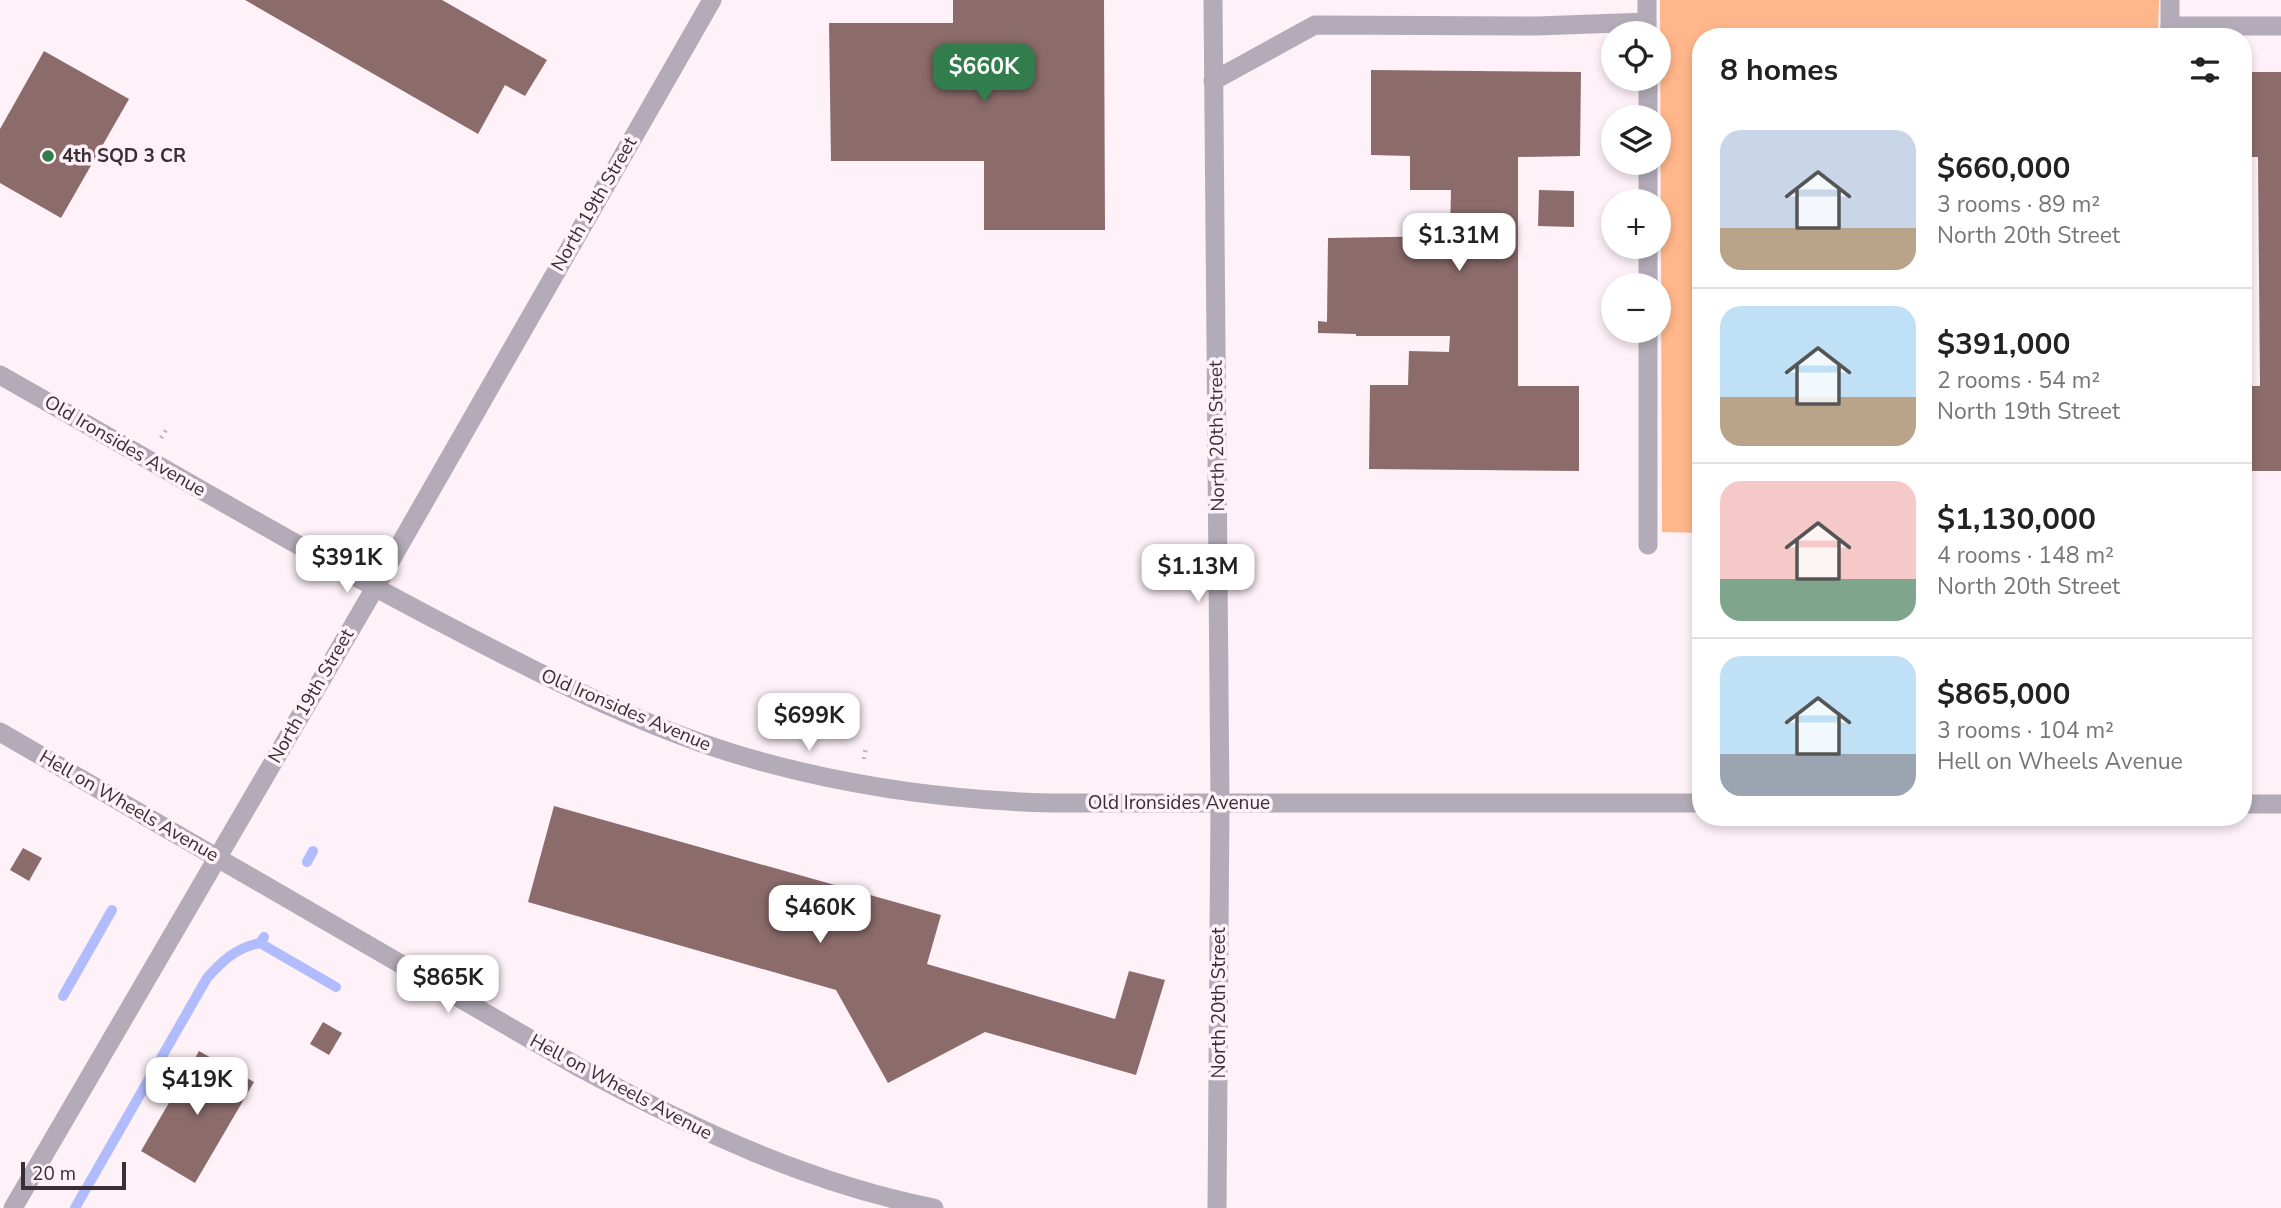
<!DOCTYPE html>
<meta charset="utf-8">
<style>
:root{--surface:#fff;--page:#f2f2f2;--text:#222;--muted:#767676;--line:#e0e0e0;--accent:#317d4c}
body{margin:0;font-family:"Nunito Sans",sans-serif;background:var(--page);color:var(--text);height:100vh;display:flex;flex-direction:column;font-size:26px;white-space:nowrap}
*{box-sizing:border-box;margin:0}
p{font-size:23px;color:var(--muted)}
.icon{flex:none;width:38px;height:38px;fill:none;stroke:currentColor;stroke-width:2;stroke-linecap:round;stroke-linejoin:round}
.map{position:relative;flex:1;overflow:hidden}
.panel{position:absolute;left:1692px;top:28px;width:560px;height:798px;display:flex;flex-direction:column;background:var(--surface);border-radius:28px;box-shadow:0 4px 10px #0003}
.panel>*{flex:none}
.buttons{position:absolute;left:1601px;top:21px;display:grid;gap:14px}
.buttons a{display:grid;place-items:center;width:70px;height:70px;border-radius:50%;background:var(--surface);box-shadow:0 4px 10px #0003;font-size:35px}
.scale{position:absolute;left:21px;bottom:18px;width:105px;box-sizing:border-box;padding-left:7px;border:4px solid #3a2e34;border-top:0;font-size:19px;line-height:24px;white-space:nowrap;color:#3a2e34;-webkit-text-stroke:5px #fef1f8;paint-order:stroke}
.price{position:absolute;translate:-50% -60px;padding:0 16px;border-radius:14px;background:#fff;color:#222;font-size:23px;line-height:46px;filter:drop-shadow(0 2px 4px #0008)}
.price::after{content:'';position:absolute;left:50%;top:42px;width:21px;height:16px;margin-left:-10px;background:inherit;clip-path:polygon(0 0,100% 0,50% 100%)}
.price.on{background:var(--accent);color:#fff}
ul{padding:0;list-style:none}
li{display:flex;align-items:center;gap:21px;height:175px;padding:0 28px}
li+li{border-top:2px solid var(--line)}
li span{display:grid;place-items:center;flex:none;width:196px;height:140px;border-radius:21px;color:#555}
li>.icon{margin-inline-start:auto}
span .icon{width:84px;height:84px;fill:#fffc;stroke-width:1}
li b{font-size:30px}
h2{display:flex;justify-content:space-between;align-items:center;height:84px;padding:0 28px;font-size:30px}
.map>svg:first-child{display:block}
.green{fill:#ffb68a}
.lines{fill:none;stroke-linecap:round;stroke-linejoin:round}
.stream{stroke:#b1bcfe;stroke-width:10}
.building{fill:#8c6b6b}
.path{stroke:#c3b6bd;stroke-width:4.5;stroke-dasharray:2 5;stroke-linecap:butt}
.pedestrian{stroke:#b3acb8;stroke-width:19}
.minor{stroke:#b3acb8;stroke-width:19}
.tertiary{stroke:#b3acb8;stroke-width:19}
.poi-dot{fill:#317d4c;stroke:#fef1f8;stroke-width:2.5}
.labels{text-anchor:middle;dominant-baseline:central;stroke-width:7;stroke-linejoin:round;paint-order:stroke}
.poi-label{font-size:19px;font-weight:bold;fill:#3a2e34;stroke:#fef1f8;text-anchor:start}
.street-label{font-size:19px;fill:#3a2e34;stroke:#fef1f8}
</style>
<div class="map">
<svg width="2281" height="1208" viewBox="0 0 2281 1208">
<rect width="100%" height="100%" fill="#fef1f8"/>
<polygon class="green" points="1660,0 2159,0 2158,37 1701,37 1701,533 1662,532"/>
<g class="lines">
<g class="stream">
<polyline points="307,862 313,851"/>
<polyline points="260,943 336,987"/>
<polyline points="63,996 112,910"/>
<path d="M75,1208l132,-230c16,-18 29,-30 53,-35l4,-6"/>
</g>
</g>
<g class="building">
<polygon points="245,0 442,0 547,60 525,96 505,85 478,134"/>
<polygon points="953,0 1104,0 1105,230 984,230 984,161 831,161 829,23 953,23"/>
<polygon points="44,51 129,99 61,218 0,183 0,129"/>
<polygon points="1371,70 1581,72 1580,156 1518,157 1518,386 1579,386 1579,471 1369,469 1370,385 1408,385 1409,351 1449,352 1450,336 1356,336 1356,334 1318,333 1318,321 1327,322 1328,238 1450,236 1451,190 1410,190 1410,156 1371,155"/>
<polygon points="2244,72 2281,72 2281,471 2244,471 2244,386 2260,386 2258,157 2244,157"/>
<polygon points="1539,190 1574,191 1574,227 1538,226"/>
<polygon points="554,806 941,915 927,964 1115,1019 1129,971 1165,980 1136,1075 985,1032 888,1083 836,990 528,902"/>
<polygon points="23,848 42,858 29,881 10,870"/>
<polygon points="323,1022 342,1033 329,1055 310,1044"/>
<polygon points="199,1051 254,1082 195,1183 141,1151"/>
</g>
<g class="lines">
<g class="path">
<polyline points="161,438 168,427"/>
<polyline points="864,759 866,747"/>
</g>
<g class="pedestrian">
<polyline points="1647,0 1647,33"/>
<polyline points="2170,0 2170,37"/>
<polyline points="2170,26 2281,26"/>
<polyline points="1648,79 1648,117"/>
<polyline points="1213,81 1315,25 1537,26 1647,22"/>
<polyline points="1648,163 1648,201"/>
<polyline points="1648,247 1648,285"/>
<polyline points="1648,331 1648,545"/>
</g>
<g class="minor">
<polyline points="1213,0 1220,803 1217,1208"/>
<polyline points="13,1208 379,581 712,0"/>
</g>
<g class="tertiary">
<path d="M0,375c149,84 296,172 448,251 92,48 184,96 284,127 104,32 209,47 318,50h651"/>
<path d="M0,732l582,337c112,60 226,114 352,139"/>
<polyline points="2244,804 2281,804"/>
</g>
</g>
<circle class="poi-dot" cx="48" cy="156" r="7"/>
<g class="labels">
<g class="poi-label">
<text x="62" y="156">4th SQD 3 CR</text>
</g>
<g class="street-label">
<text transform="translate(594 204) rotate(-60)">North 19th Street</text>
<text transform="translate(1217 436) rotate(-91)">North 20th Street</text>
<text transform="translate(125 446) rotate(30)">Old Ironsides Avenue</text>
<text transform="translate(311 696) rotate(-60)">North 19th Street</text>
<text transform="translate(626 710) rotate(23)">Old Ironsides Avenue</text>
<text x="1179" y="803">Old Ironsides Avenue</text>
<text transform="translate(129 806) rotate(30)">Hell on Wheels Avenue</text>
<text transform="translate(1219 1003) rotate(-90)">North 20th Street</text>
<text transform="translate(621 1087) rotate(28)">Hell on Wheels Avenue</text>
</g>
</g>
</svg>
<div class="buttons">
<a><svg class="icon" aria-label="locate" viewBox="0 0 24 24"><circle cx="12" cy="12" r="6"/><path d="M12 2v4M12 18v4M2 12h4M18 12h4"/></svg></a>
<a><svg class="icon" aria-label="layers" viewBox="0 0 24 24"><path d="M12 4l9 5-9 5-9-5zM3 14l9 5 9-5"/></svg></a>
<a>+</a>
<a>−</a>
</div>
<div class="scale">20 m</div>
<b class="price on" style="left:984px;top:104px">$660K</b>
<b class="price" style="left:1459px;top:273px">$1.31M</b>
<b class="price" style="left:347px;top:595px">$391K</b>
<b class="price" style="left:1198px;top:604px">$1.13M</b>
<b class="price" style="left:809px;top:753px">$699K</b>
<b class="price" style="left:820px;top:945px">$460K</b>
<b class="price" style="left:448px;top:1015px">$865K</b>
<b class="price" style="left:197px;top:1117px">$419K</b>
<section class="panel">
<h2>8 homes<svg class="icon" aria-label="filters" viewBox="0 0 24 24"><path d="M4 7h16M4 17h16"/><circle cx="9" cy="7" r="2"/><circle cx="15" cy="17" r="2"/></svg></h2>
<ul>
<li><span style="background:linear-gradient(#c9d6e8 70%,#b9a48a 0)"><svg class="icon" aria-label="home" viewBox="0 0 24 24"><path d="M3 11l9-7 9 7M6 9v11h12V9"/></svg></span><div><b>$660,000</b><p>3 rooms · 89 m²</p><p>North 20th Street</p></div></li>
<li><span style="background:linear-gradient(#bfe0f5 65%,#b9a48a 0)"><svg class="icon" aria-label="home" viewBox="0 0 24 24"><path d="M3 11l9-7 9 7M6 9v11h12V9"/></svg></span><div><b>$391,000</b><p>2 rooms · 54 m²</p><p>North 19th Street</p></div></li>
<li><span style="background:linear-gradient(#f6c9c9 70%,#7fa58c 0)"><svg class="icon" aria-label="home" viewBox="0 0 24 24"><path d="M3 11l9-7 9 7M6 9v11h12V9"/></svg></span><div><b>$1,130,000</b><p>4 rooms · 148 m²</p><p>North 20th Street</p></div></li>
<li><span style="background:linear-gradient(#bfe0f5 70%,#9aa5b1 0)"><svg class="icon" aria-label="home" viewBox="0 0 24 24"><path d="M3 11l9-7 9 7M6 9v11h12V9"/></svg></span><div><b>$865,000</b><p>3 rooms · 104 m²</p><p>Hell on Wheels Avenue</p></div></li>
</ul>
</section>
</div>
